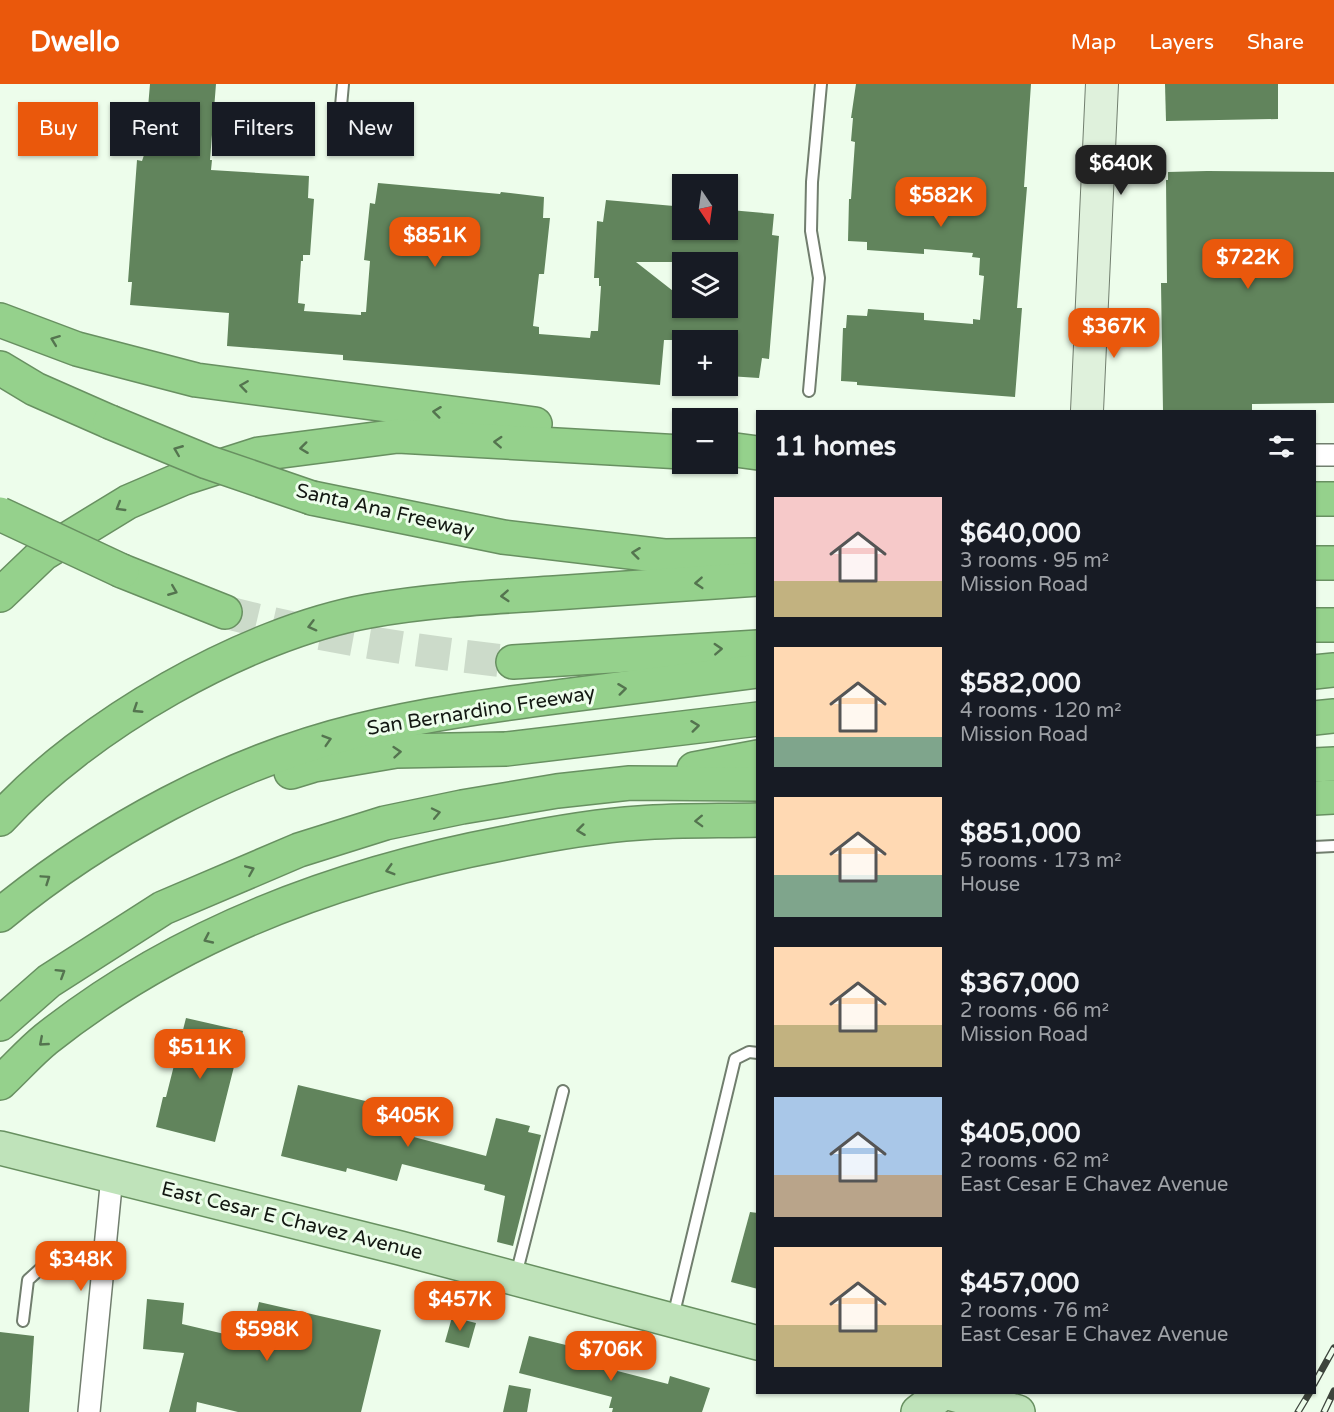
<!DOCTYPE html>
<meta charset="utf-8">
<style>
:root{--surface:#171b24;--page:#242831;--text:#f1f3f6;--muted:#9ea1a6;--accent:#ea580c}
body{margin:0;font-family:"Varela Round",sans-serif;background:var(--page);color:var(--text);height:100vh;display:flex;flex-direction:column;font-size:22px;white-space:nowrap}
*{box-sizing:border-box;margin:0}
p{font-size:20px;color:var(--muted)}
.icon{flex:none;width:33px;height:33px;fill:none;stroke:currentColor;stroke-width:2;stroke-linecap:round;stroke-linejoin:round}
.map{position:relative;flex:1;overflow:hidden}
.panel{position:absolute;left:756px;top:326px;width:560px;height:984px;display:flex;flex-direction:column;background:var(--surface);border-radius:0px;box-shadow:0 2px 4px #0004}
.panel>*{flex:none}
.hud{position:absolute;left:18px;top:18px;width:570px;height:54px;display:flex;gap:12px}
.needle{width:39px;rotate:167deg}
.buttons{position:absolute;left:672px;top:90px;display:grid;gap:12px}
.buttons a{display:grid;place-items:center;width:66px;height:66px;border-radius:0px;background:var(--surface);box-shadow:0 2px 4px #0004;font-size:30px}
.price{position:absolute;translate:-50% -51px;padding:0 14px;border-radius:12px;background:var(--accent);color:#fff;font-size:20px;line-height:39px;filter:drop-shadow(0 2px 3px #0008)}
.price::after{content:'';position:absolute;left:50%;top:36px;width:18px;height:14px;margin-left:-9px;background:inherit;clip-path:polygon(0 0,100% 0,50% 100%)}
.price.selected{background:#222;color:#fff}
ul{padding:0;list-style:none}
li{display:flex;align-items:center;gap:18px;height:150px;padding:0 18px}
li span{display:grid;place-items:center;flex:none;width:168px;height:120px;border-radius:0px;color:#555}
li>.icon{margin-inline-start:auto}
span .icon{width:72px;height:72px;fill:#fffc;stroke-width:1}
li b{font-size:26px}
h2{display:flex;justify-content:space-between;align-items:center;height:72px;padding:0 18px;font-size:26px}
.chip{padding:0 21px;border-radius:0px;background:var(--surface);box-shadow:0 2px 4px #0004;font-size:21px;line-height:54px}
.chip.selected{background:var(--accent);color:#fff}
header{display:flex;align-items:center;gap:36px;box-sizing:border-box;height:84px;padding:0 30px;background:var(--accent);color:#fff}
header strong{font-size:28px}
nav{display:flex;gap:33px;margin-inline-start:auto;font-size:21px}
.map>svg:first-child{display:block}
.building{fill:#61845c;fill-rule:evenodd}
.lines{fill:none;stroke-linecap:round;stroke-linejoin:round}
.motorway-tunnel{stroke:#ccdbca;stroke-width:33;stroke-dasharray:33 16;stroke-linecap:butt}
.service-casing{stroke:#717e6e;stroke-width:14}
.minor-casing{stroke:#717e6e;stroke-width:24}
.secondary-casing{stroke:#717e6e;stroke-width:34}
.primary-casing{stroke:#689061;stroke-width:36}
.motorway-casing{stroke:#689061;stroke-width:36}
.service{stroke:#fff;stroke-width:10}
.minor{stroke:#fff;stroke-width:21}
.secondary{stroke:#dff1dc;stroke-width:32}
.primary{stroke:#bfe3ba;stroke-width:33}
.motorway{stroke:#95d18c;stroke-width:33}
.rail-casing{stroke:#3d443c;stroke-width:7}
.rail{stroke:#edfdeb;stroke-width:4.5;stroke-dasharray:14;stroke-linecap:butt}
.motorway-bridge-casing{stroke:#689061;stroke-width:36;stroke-linecap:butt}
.motorway-bridge{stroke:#95d18c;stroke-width:33}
.oneway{stroke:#54744f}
.labels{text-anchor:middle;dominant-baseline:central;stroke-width:6;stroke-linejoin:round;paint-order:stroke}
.street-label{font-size:20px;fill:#131812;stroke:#edfdeb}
</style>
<header>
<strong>Dwello</strong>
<nav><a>Map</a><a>Layers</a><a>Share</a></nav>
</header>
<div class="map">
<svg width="1334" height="1328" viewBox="0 0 1334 1328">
<rect width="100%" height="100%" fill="#edfdeb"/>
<g class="building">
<path d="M150,0h66l-6,76h2l-1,10 98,6 -1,22 6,1 -4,56h-7v6h-2l-3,42 7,1 -1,7 57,4v-3h5l4,-51 -6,-1 6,-57 5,1 3,-21 122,11 1,-2 43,5 -1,21h7l-6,56h-5l-6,52 6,1v7l51,4 1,-7h7l3,-45h-2v-8h-5l3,-57 6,1 3,-22 68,6 -1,24h55v-19l2,-1 44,4 -2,21 7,1 -10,123 -7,-1 -3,20 -31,-2v-36h-64l-4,45 -317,-25v-5l-116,-9 2,-33 -99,-8 2,-23h-4l9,-122 5,1 2,-6zM636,178h92v46h-46v-10z"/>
<polygon points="856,0 1031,0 1024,103 1027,103 1017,224 1022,224 1015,313 857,301 857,298 841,297 843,244 846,244 847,231 867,232 868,225 924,229 924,236 973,240 973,235 980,236 984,192 979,191 980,174 972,173 973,169 924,165 924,170 867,166 867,158 848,157 849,115 851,115 855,58 851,57 853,34 851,34"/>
<polygon points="1165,0 1278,0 1278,35 1166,37"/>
<polygon points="1207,87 1334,88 1334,319 1252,320 1252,327 1163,327 1161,199 1167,199 1166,96 1168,96 1168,88"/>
<polygon points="186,934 243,947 215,1058 156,1043 163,1013 166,1013"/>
<polygon points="298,1001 416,1029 410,1052 486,1072 496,1034 530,1042 528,1048 541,1051 513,1162 497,1158 505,1112 484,1106 485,1101 402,1080 397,1097 347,1084 346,1088 281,1072"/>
<polygon points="750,1128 758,1129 758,1205 731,1198"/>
<polygon points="147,1215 184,1219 182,1240 250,1256 259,1218 381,1246 361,1328 238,1328 197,1318 196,1328 169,1328 184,1269 143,1265"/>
<polygon points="452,1233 476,1239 469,1264 445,1258"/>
<polygon points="0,1248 34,1252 29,1328 0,1328"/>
<polygon points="529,1252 570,1262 567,1274 668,1300 670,1292 710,1304 702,1328 612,1328 613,1324 609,1324 612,1313 519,1289"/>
<polygon points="509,1301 531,1305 527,1328 503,1328"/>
</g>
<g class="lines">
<path class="motorway-tunnel" d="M225,528c96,25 190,39 288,50"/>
<defs>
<g id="service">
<polyline points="339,44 343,0"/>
<polyline points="809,307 819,194 811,147 812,98 821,0"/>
<polyline points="1314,763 1334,762"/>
<polyline points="516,1191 563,1007"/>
<polyline points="673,1233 735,975 749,968 758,969"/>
<polyline points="23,1237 28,1196 49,1177 103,1183"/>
</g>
<g id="minor">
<polyline points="1314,371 1334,371"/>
<polyline points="89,1328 112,1092"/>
</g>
<polyline id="secondary" points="1087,327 1102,0"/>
<g id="primary">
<polyline points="0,1064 400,1164 758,1259"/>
<polyline points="945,1308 1018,1328"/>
<polyline points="918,1328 944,1308"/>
</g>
<g id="motorway">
<polyline points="0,236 77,265 196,296 535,340"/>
<polyline points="0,284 35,305 110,338"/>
<polyline points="728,365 758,369"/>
<polyline points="312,414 503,453 664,472 758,471"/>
<polyline points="1314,415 1334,415"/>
<polyline points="1314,479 1334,479"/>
<polyline points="122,487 225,528"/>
<polyline points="0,511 43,470 128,418 184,394 259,370 398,352 682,368"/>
<polyline points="1314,541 1334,541"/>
<polyline points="513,578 758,563"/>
<polyline points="1314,588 1334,586"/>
<polyline points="1314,634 1334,632"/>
<polyline points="1314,681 1334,680"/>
<polyline points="694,685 758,673"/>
<polyline points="291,688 314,681 396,667 506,665 758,635"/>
<polyline points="1314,714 1334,713"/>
<path d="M0,735c84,-93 246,-186 369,-208 61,-11 124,-14 185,-18 68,-5 136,-9 204,-14"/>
<path d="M0,831c101,-83 230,-153 357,-184 68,-17 137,-26 206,-35 65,-8 130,-17 195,-25"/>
<polyline points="0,940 49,897 163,824 299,766 385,739 462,723 557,707 630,699 758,700"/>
<path d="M0,999c15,-14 30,-31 46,-44 132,-105 295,-165 459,-196 44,-9 89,-17 134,-20 40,-3 79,-2 119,-3"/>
</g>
</defs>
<use href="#service" class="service-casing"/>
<use href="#minor" class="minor-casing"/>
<use href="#secondary" class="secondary-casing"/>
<use href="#primary" class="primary-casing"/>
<use href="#motorway" class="motorway-casing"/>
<use href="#service" class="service"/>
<use href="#minor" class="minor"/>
<use href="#secondary" class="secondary"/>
<use href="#primary" class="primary"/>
<use href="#motorway" class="motorway"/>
<defs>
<g id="rail">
<polyline points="1314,1300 1334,1264"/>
<polyline points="1298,1328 1310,1308"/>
<polyline points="1324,1328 1334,1307"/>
</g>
</defs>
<use href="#rail" class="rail-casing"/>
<use href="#rail" class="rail"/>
<defs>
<g id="motorway-bridge">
<polyline points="110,338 207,378 312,414"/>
<polyline points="0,430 122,487"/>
</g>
</defs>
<use href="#motorway-bridge" class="motorway-bridge-casing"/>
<use href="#motorway-bridge" class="motorway-bridge"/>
</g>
<defs><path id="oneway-chevron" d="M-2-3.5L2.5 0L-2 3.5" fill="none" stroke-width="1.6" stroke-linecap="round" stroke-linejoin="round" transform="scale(1.5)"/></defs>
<g class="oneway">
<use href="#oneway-chevron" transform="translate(55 256) rotate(-159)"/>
<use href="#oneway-chevron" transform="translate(244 302) rotate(-172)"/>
<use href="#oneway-chevron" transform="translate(437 328) rotate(-173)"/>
<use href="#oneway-chevron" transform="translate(498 358) rotate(-177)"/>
<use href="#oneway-chevron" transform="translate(304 364) rotate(173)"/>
<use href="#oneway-chevron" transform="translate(178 366) rotate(-158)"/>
<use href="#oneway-chevron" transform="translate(120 423) rotate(149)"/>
<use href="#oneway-chevron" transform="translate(636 469) rotate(-173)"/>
<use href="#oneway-chevron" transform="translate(699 499) rotate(176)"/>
<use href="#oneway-chevron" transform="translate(173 507) rotate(22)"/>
<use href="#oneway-chevron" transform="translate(505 512) rotate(176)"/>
<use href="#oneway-chevron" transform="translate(312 542) rotate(165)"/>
<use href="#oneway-chevron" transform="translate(718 565) rotate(-3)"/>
<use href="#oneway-chevron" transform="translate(622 605) rotate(-7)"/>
<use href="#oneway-chevron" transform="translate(137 625) rotate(147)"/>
<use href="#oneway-chevron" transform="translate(695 642) rotate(-7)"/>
<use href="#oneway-chevron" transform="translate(327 656) rotate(-17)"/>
<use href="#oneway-chevron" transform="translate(397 668) rotate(-5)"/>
<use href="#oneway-chevron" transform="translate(436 729) rotate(-12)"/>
<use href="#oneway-chevron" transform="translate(699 737) rotate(178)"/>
<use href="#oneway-chevron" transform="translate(581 746) rotate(173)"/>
<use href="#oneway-chevron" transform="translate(250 786) rotate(-23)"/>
<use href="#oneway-chevron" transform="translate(390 786) rotate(164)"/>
<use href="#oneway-chevron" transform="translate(46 795) rotate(-34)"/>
<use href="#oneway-chevron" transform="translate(208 855) rotate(155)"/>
<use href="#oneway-chevron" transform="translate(61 889) rotate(-32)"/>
<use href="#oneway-chevron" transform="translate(43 958) rotate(139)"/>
</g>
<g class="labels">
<g class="street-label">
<text transform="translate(385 427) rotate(13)">Santa Ana Freeway</text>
<text transform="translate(481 627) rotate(-9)">San Bernardino Freeway</text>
<text transform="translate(292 1137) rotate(14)">East Cesar E Chavez Avenue</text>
</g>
</g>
</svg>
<div class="buttons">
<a><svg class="needle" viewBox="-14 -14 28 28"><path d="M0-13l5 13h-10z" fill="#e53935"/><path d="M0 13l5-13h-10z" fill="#9ea1a6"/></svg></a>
<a><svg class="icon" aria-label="layers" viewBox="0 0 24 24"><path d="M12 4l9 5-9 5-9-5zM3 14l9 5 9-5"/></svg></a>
<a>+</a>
<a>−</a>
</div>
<b class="price selected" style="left:1121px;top:112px">$640K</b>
<b class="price" style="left:941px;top:144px">$582K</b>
<b class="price" style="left:435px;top:184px">$851K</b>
<b class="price" style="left:1248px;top:206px">$722K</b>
<b class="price" style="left:1114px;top:275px">$367K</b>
<b class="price" style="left:200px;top:996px">$511K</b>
<b class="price" style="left:408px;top:1064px">$405K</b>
<b class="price" style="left:81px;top:1208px">$348K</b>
<b class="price" style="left:460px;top:1248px">$457K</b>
<b class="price" style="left:267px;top:1278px">$598K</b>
<b class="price" style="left:611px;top:1298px">$706K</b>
<div class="hud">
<a class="chip selected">Buy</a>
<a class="chip">Rent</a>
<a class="chip">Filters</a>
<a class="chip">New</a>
</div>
<section class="panel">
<h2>11 homes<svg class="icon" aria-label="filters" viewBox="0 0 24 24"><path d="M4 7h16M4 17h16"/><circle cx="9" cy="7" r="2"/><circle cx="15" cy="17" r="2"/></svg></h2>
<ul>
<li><span style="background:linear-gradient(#f6c9c9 70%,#c2b280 0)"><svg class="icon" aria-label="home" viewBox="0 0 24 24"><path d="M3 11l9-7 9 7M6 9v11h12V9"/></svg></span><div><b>$640,000</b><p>3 rooms · 95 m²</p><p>Mission Road</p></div></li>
<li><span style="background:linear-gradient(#ffd9b3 75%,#7fa58c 0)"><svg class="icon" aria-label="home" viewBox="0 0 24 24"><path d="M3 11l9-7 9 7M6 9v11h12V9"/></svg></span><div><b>$582,000</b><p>4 rooms · 120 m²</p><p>Mission Road</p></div></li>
<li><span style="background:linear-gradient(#ffd9b3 65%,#7fa58c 0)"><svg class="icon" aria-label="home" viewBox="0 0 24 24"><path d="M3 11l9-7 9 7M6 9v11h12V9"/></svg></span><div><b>$851,000</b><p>5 rooms · 173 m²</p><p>House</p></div></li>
<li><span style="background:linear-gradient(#ffd9b3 65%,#c2b280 0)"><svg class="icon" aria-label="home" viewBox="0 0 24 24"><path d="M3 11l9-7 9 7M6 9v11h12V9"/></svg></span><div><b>$367,000</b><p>2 rooms · 66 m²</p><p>Mission Road</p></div></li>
<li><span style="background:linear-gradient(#a9c7e8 65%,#b9a48a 0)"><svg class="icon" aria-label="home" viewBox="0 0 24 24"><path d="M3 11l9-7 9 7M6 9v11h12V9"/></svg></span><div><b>$405,000</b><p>2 rooms · 62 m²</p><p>East Cesar E Chavez Avenue</p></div></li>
<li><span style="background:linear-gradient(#ffd9b3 65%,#c2b280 0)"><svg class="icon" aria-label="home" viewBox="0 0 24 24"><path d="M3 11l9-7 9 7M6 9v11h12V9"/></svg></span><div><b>$457,000</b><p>2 rooms · 76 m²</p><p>East Cesar E Chavez Avenue</p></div></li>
</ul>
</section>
</div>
